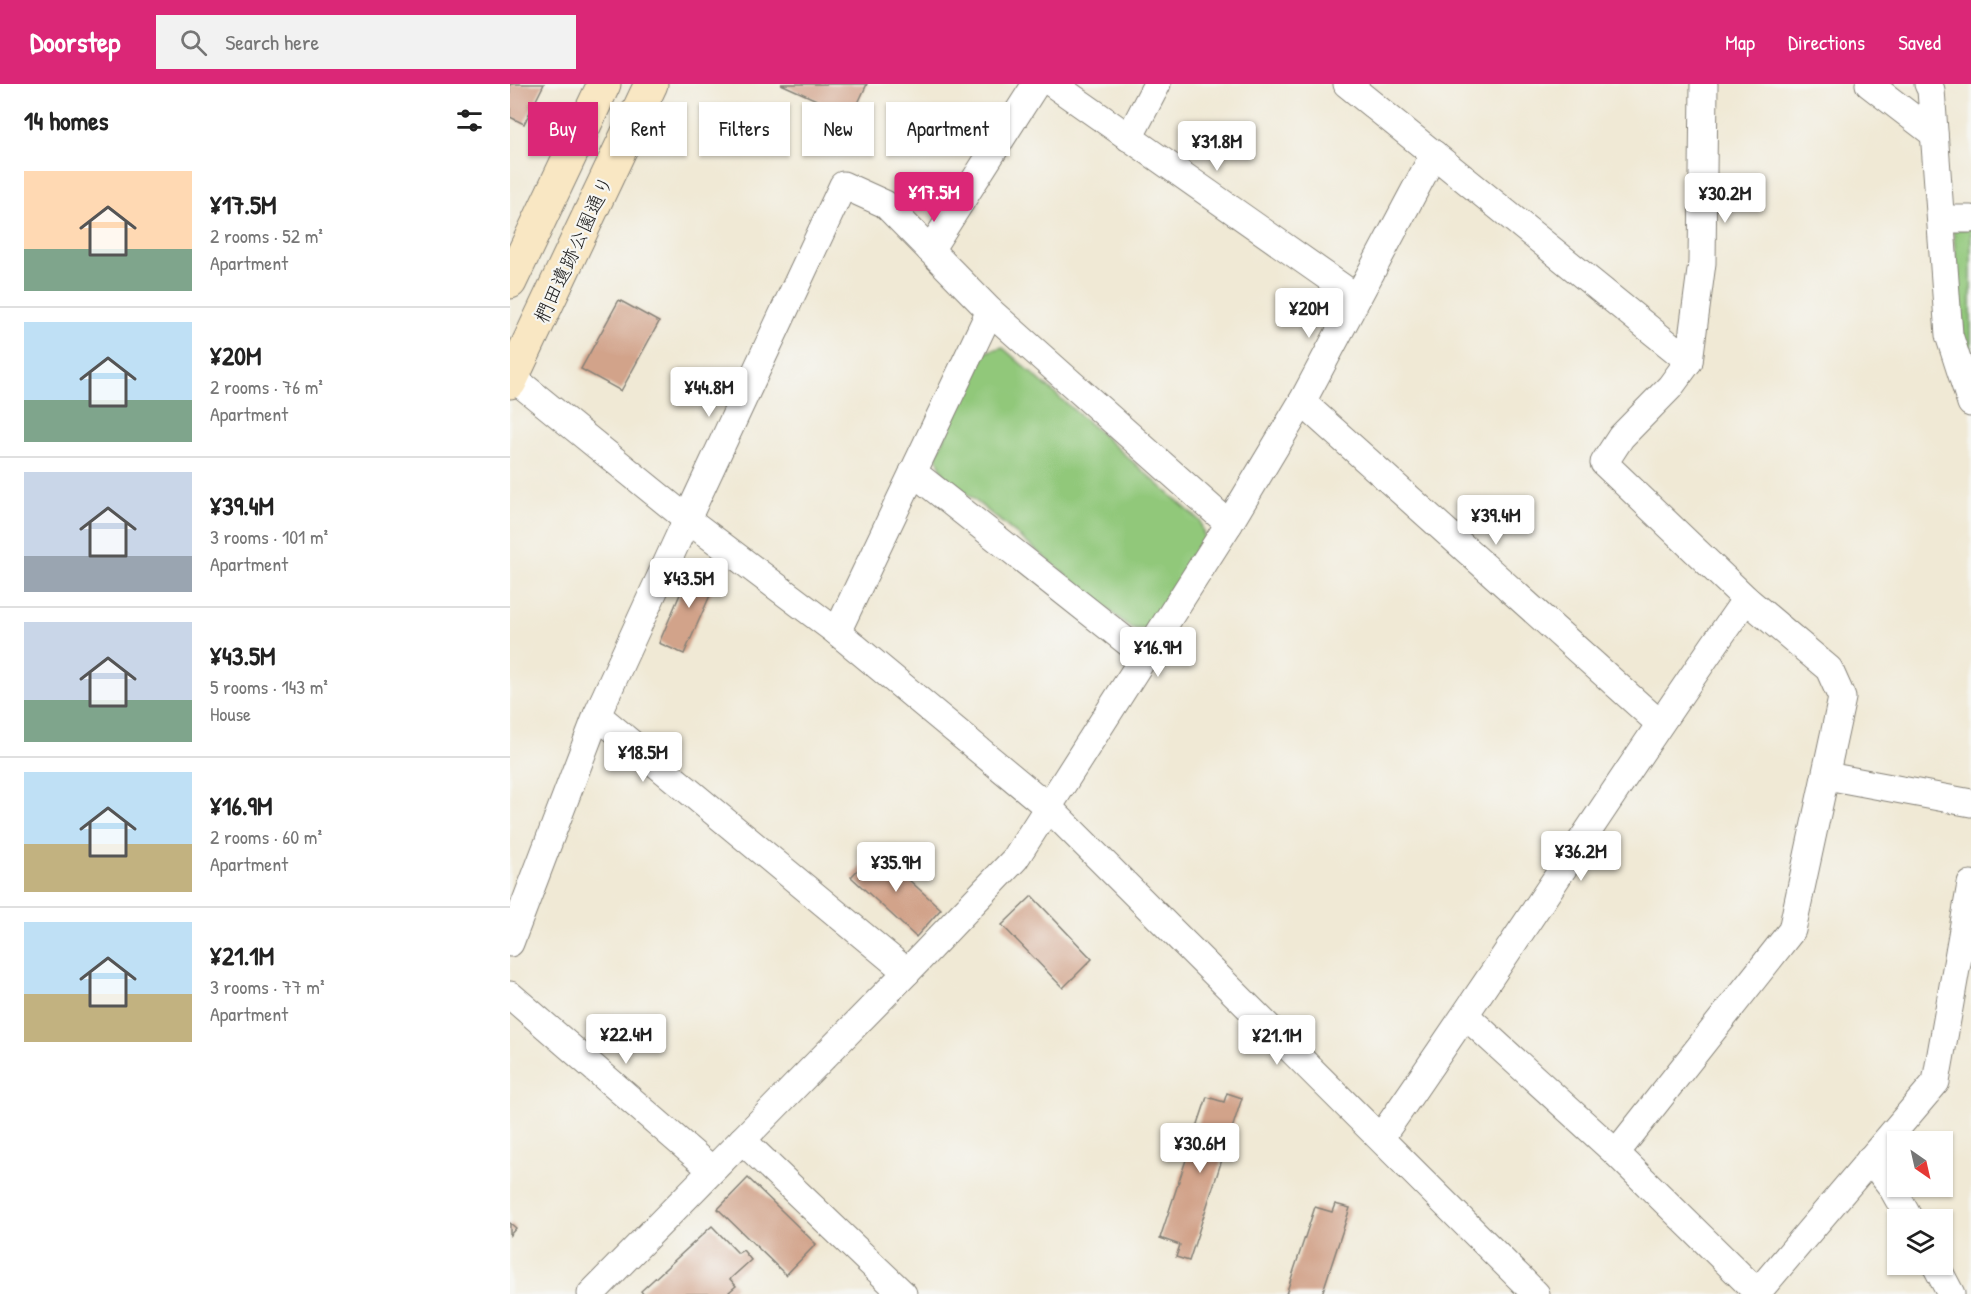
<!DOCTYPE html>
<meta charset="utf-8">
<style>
:root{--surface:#fff;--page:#f2f2f2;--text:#222;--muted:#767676;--line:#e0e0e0;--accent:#db2777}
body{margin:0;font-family:"Patrick Hand","Klee One",sans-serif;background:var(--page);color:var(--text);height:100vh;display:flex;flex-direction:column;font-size:22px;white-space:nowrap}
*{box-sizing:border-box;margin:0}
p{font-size:20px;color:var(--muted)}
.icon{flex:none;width:33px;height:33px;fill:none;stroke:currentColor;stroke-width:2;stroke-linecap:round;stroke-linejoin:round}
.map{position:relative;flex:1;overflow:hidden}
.side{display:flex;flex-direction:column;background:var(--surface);width:510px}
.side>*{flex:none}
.hud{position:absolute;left:18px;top:18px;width:570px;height:54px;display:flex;gap:12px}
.needle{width:39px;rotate:146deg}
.tools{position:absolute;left:1377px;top:1047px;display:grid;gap:12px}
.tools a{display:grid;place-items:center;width:66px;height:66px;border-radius:0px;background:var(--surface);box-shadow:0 2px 4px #0004;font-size:30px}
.price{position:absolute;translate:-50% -51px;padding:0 14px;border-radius:6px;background:#fff;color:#222;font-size:20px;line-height:39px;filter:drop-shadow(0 2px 3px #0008)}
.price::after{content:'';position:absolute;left:50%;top:36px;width:18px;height:14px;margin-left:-9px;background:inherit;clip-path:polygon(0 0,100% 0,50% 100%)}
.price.active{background:var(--accent);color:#fff}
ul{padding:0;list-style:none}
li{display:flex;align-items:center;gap:18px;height:150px;padding:0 24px}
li+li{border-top:2px solid var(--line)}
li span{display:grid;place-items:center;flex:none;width:168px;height:120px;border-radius:0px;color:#555}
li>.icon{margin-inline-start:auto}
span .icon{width:72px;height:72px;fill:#fffc;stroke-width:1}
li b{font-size:26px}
h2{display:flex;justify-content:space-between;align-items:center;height:72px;padding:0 24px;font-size:26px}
.tag{padding:0 21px;border-radius:0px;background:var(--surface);box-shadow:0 2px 4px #0004;font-size:21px;line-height:54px}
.tag.active{background:var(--accent);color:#fff}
header{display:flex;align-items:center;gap:36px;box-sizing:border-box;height:84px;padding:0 30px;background:var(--accent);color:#fff}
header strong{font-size:28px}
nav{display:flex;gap:33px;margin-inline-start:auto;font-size:21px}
.search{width:420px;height:54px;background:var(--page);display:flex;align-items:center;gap:15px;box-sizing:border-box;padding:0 21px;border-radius:0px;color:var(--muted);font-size:22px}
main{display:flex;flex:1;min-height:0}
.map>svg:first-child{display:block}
.green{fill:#91c87a;stroke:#56724b;stroke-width:1.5}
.building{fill:#d2a38a}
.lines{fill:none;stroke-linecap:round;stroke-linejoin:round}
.street-casing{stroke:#868278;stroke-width:29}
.secondary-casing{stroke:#868278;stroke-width:35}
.street{stroke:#fff;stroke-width:27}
.secondary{stroke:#f9e7c3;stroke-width:33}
.labels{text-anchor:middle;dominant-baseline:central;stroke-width:4.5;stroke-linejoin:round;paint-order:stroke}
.street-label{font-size:20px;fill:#1c1c1c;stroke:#f6f6f2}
</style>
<header>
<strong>Doorstep</strong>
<div class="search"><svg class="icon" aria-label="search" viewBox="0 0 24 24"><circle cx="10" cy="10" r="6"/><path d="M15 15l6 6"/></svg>Search here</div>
<nav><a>Map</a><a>Directions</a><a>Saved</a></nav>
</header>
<main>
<section class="side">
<h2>14 homes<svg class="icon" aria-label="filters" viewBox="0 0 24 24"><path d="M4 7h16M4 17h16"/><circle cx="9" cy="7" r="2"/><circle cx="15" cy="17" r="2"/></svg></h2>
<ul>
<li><span style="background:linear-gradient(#ffd9b3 65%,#7fa58c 0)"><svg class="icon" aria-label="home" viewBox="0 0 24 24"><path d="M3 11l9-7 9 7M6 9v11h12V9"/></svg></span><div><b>¥17.5M</b><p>2 rooms · 52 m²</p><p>Apartment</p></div></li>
<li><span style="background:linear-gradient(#bfe0f5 65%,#7fa58c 0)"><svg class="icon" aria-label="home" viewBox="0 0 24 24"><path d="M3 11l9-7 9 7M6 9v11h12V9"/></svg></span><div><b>¥20M</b><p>2 rooms · 76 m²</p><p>Apartment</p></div></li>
<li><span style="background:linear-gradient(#c9d6e8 70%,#9aa5b1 0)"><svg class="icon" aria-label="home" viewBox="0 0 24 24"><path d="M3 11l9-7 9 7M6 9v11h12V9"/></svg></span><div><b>¥39.4M</b><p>3 rooms · 101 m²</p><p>Apartment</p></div></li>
<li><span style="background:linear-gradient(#c9d6e8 65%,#7fa58c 0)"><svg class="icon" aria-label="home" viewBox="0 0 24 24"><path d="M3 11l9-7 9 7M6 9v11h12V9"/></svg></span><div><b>¥43.5M</b><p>5 rooms · 143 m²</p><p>House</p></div></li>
<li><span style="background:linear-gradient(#bfe0f5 60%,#c2b280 0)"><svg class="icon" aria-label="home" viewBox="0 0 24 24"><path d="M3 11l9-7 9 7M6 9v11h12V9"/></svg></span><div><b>¥16.9M</b><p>2 rooms · 60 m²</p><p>Apartment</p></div></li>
<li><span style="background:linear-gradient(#bfe0f5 60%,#c2b280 0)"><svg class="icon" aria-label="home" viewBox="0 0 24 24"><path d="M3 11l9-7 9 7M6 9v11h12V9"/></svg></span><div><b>¥21.1M</b><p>3 rooms · 77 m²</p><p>Apartment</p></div></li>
</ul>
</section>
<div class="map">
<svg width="1461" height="1210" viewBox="0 0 1461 1210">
<rect width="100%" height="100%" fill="#f6f6f2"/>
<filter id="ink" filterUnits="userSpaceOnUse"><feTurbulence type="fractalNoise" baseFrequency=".0167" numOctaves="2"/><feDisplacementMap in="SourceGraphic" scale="12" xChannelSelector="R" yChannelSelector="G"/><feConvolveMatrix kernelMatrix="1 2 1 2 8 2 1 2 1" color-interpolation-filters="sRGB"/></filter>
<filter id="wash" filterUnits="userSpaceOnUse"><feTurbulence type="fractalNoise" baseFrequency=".008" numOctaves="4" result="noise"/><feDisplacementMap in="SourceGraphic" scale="24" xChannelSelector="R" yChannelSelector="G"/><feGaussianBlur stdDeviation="1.35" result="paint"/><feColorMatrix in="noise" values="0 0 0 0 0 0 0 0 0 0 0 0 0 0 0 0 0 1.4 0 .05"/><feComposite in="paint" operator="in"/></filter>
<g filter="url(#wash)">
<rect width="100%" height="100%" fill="#f0e9d5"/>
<g class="green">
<polygon points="1443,145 1461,145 1461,271 1454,254"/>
<polygon points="492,263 690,437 696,459 638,545 622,545 434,391 426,372 475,268"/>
</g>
<g id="blocks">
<g class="building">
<polygon points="0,0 34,0 14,40 0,33"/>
<polygon points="271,0 357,0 342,32"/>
<polygon points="109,216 149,238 111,307 71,285"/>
<polygon points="183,480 209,491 174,570 149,559"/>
<polygon points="366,766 431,825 406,853 341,793"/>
<polygon points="522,812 582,875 553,904 492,841"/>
<polygon points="717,1009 732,1014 679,1177 666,1173 670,1161 650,1154 697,1013 714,1018"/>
<polygon points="238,1094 306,1160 276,1191 208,1125"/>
<polygon points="825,1120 840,1124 812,1210 776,1210 805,1123 822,1128"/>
<polygon points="0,1139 6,1144 0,1151"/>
<polygon points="202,1142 228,1169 233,1166 241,1176 220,1195 226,1202 219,1208 221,1210 133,1210 131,1207"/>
</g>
</g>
</g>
<g filter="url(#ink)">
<use href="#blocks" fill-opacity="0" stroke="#868278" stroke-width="1.5"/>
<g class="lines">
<defs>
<g id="street">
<polyline points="543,0 846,213"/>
<polyline points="837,0 1179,277"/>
<polyline points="1359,0 1424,50"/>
<polyline points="1418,0 1421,6 1439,251 1461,319"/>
<polyline points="619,54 647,0"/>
<polyline points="1432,135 1461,135"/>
<polyline points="420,166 526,0"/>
<polyline points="2,293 177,435 333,101 375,120 480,227 719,440"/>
<polyline points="792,318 1149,639"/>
<polyline points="403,388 635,572"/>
<polyline points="327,548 480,227"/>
<polyline points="1317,692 1461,719"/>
<polyline points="0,859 87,631"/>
<polyline points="397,888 87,631 177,435 327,548 539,724 1026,1210"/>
<polyline points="0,911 202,1086"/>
<polyline points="956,932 1106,1069 1249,1210"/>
<path d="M871,1053c124,-177 240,-360 365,-538"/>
<polyline points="232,1056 393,1210"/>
<polyline points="1106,1069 1282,846 1332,614 1319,585 1236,515 1094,379 1111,353 1160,303 1179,277 1192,179 1194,0"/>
<polyline points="1360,1075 1381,1102 1400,1136"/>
<polyline points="1425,1180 1441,1210"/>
<polyline points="81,1210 397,888 505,775 719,440 792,318 924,70"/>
<polyline points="1246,1210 1426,998 1461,800"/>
</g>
<g id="secondary">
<polyline points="0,198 94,0"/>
<polyline points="0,298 141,0"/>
</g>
</defs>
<use href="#street" class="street-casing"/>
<use href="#secondary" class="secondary-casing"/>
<use href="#street" class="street"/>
<use href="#secondary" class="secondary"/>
</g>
</g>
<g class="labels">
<g class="street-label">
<text transform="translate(63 165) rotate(-65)">椚田遺跡公園通り</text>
</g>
</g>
</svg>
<div class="tools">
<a><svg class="needle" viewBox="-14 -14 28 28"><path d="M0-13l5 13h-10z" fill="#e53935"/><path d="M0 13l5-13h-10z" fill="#767676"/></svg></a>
<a><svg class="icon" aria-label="layers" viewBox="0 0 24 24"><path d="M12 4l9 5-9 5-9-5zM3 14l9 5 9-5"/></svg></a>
</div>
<b class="price" style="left:707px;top:88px">¥31.8M</b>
<b class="price active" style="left:424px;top:139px">¥17.5M</b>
<b class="price" style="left:1215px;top:140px">¥30.2M</b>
<b class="price" style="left:799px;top:255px">¥20M</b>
<b class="price" style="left:199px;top:334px">¥44.8M</b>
<b class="price" style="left:986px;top:462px">¥39.4M</b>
<b class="price" style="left:179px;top:525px">¥43.5M</b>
<b class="price" style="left:648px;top:594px">¥16.9M</b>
<b class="price" style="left:133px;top:699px">¥18.5M</b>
<b class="price" style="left:1071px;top:798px">¥36.2M</b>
<b class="price" style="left:386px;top:809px">¥35.9M</b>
<b class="price" style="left:116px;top:981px">¥22.4M</b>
<b class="price" style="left:767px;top:982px">¥21.1M</b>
<b class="price" style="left:690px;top:1090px">¥30.6M</b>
<div class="hud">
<a class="tag active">Buy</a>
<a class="tag">Rent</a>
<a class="tag">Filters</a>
<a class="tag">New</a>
<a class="tag">Apartment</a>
</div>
</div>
</main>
